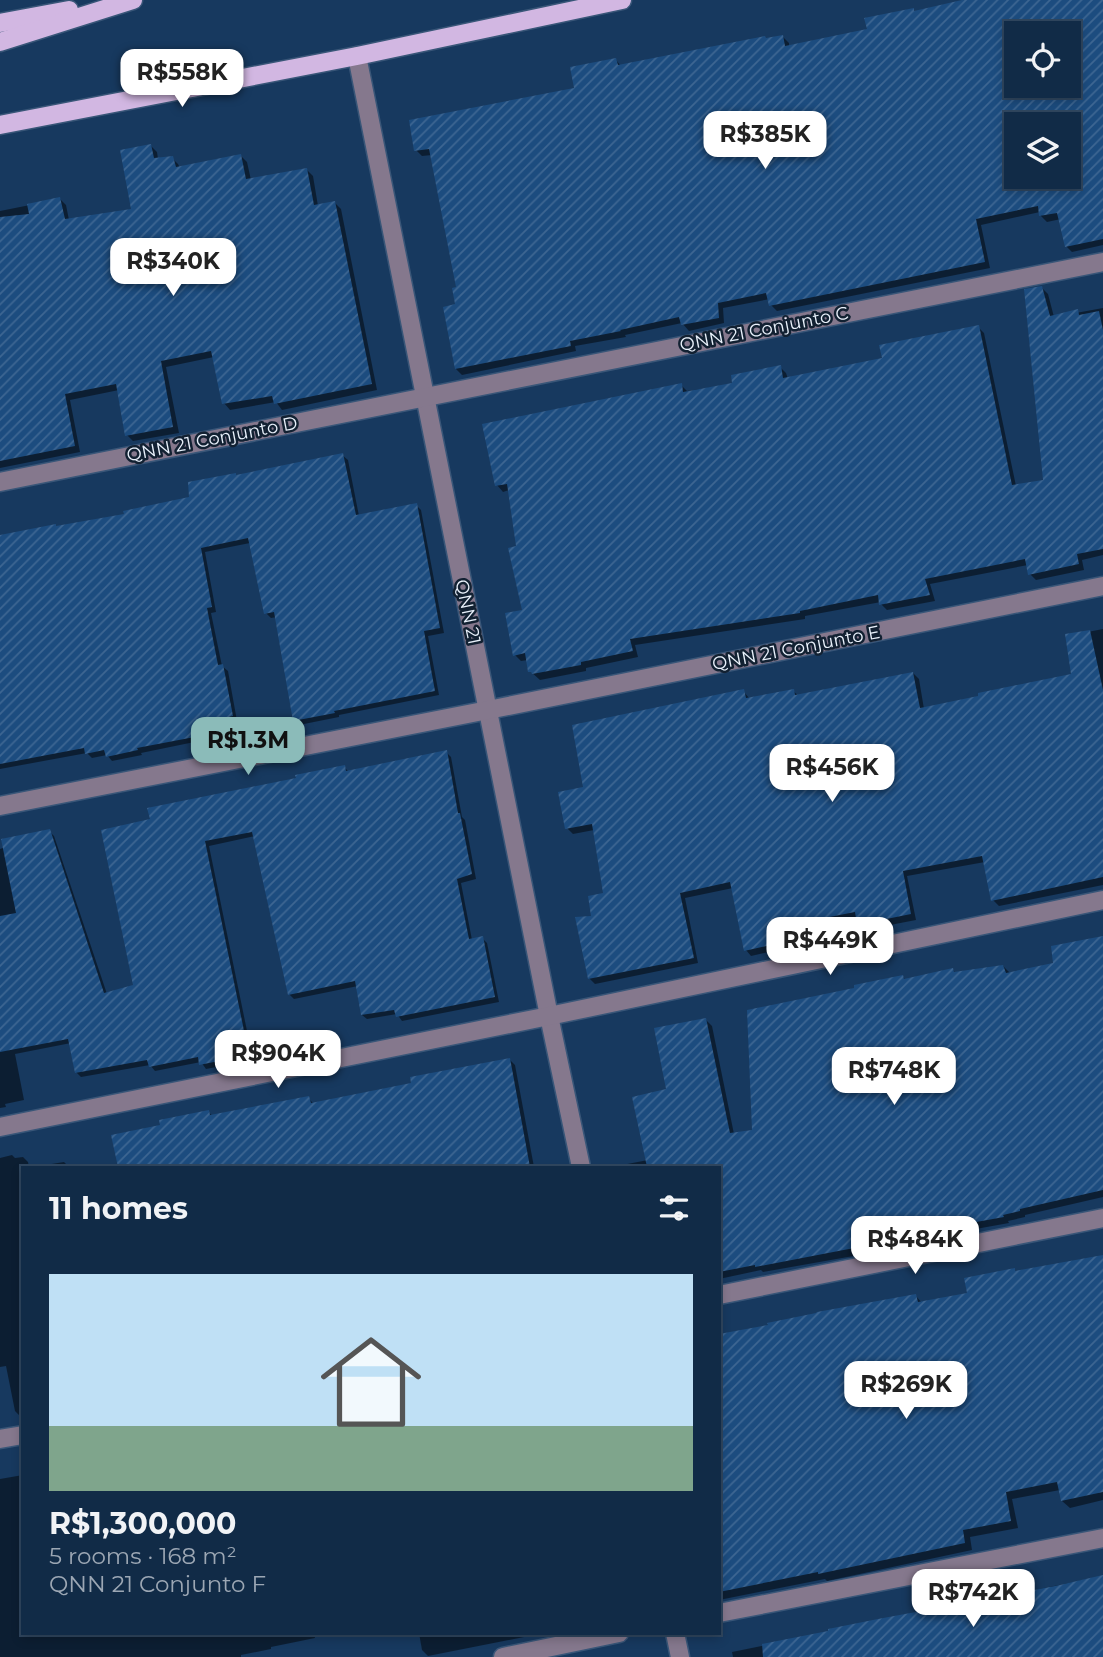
<!DOCTYPE html>
<meta charset="utf-8">
<style>
:root{--surface:#112b47;--page:#1a334e;--text:#f1f3f6;--muted:#9ca7b4;--line:#304760;--accent:#8bbbb9}
body{margin:0;font-family:Montserrat,sans-serif;background:var(--page);color:var(--text);height:100vh;display:flex;flex-direction:column;font-size:26px;white-space:nowrap}
*{box-sizing:border-box;margin:0}
p{font-size:23px;color:var(--muted)}
.icon{flex:none;width:38px;height:38px;fill:none;stroke:currentColor;stroke-width:2;stroke-linecap:round;stroke-linejoin:round}
.map{position:relative;flex:1;overflow:hidden}
.details{position:absolute;left:21px;top:1166px;width:700px;height:469px;display:flex;flex-direction:column;background:var(--surface);border-radius:0px;box-shadow:0 4px 10px #0003,0 0 0 2px var(--line)}
.details>*{flex:none}
.fabs{position:absolute;left:1004px;top:21px;display:grid;gap:14px}
.fabs a{display:grid;place-items:center;width:77px;height:77px;border-radius:0px;background:var(--surface);box-shadow:0 4px 10px #0003,0 0 0 2px var(--line);font-size:35px}
.price{position:absolute;translate:-50% -60px;padding:0 16px;border-radius:14px;background:#fff;color:#222;font-size:23px;line-height:46px;filter:drop-shadow(0 2px 4px #0008)}
.price::after{content:'';position:absolute;left:50%;top:42px;width:21px;height:16px;margin-left:-10px;background:inherit;clip-path:polygon(0 0,100% 0,50% 100%)}
.price.selected{background:var(--accent);color:#111}
ul{padding:0;list-style:none}
li{display:grid;align-content:center;gap:14px;height:371px;padding:0 28px}
li span{display:grid;place-items:center;height:217px;border-radius:0px;color:#555}
li>.icon{margin-inline-start:auto}
span .icon{width:126px;height:126px;fill:#fffc;stroke-width:1}
li b{font-size:30px}
h2{display:flex;justify-content:space-between;align-items:center;height:84px;padding:0 28px;font-size:30px}
.map>svg:first-child{display:block}
.shadow{fill:#0007;fill-rule:evenodd}
.building{fill:url(#building-hatch);fill-rule:evenodd}
.lines{fill:none;stroke-linecap:round;stroke-linejoin:round}
.minor-casing{stroke:#395678;stroke-width:21}
.major-casing{stroke:#395678;stroke-width:21}
.minor{stroke:#85788d;stroke-width:18}
.major{stroke:#d2b7e2;stroke-width:18}
.labels{text-anchor:middle;dominant-baseline:central;stroke-width:5;stroke-linejoin:round;paint-order:stroke}
.street-label{font-size:18px;fill:#e9f1fb;stroke:#122132}
</style>
<div class="map">
<svg width="1103" height="1657" viewBox="0 0 1103 1657">
<defs>
<pattern id="building-hatch" width="6" height="6" patternUnits="userSpaceOnUse" patternTransform="scale(1.75)"><rect width="6" height="6" fill="#1c4c7f"/><path d="M-1 1l2-2M0 6l6-6M5 7l2-2" fill="none" stroke="#3d6692"/></pattern>
</defs>
<rect width="100%" height="100%" fill="#17395f"/>
<g class="shadow">
<path d="M973,0h130v245l-31,7 -6,-6 -5,-27 -14,3 -6,-6 -1,-4 -59,13 9,43 -213,43 -6,-6 -1,-6 -47,9 1,15 -35,8 -7,-8 -57,12 1,2 -51,9 1,5 -114,24 -6,-6 2,-81 -26,-133 -10,1 -6,-6 160,-61 40,-29 5,6 162,-29 6,6v4l81,-17 45,-18zM1017,33h52v53h-52zM1017,124h52v53h-52z"/>
<polygon points="151,146 157,152 158,159 172,158 178,164 180,168 241,156 247,162 251,180 307,170 313,176 318,206 334,202 341,209 377,390 282,410 276,402 230,410 224,403 214,357 166,367 179,433 133,441 127,435 119,390 70,400 80,452 0,468 0,211 60,199 66,205 69,220 133,210"/>
<polygon points="1042,288 1048,294 1054,317 1103,308 1103,555 1082,560 1084,570 1036,580 1030,574 1028,565 930,584 935,601 887,610 881,604 881,602 805,616 805,619 635,645 638,657 586,668 586,671 540,680 530,671 528,660 521,661 515,655 524,611 518,548 509,490 503,492 497,485 681,385 687,391 734,384 780,367 786,373 788,379 884,359 978,327 984,333 1016,486 1044,482"/>
<polygon points="342,455 348,460 359,516 416,505 421,510 444,633 428,636 439,695 339,715 339,717 299,725 294,720 277,617 271,618 266,613 250,543 205,552 216,612 211,613 222,666 228,671 237,721 207,727 209,739 141,753 142,755 112,761 107,755 92,758 87,753 0,769 0,537 126,515 191,498 237,476"/>
<polygon points="1103,629 1103,885 999,906 993,900 985,862 907,876 916,920 864,930 859,925 857,918 793,930 798,945 751,956 746,950 733,888 685,898 698,963 595,984 589,978 593,917 605,895 594,830 573,834 567,828 585,789 743,691 750,699 793,691 799,696 913,673 919,679 924,709 1073,675 1067,636"/>
<polygon points="446,752 451,757 462,817 465,820 476,879 461,883 472,940 482,938 487,943 499,1002 402,1021 397,1014 367,1019 362,1015 358,986 294,999 289,994 255,836 209,846 253,1060 206,1069 201,1062 155,1071 150,1065 81,1077 76,1072 71,1043 15,1054 24,1100 5,1104 6,1107 0,1108 0,849 49,831 54,836 107,994 135,986 153,821 344,767 349,772"/>
<polygon points="1103,941 1103,1197 1025,1215 1025,1217 1008,1221 1009,1223 909,1241 910,1246 763,1272 761,1270 719,1279 719,1167 618,1167 617,1166 648,1160 668,1091 706,1020 712,1026 734,1134 754,1131 903,977 906,981 953,970 956,974 1003,966 1010,973 1055,964"/>
<polygon points="510,1060 515,1065 534,1167 119,1167 113,1136 162,1127 208,1112 213,1116 308,1098 314,1104 413,1085"/>
<polygon points="12,1155 15,1158 23,1157 28,1162 29,1167 23,1167 23,1416 21,1417 15,1411 6,1366 0,1367 0,1158"/>
<polygon points="64,1162 69,1167 33,1167"/>
<polygon points="1103,1256 1103,1500 1070,1508 1062,1501 1060,1490 1012,1499 1018,1528 970,1537 972,1550 827,1581 825,1579 719,1600 719,1336 915,1295 922,1303 969,1294 1014,1270 1017,1273"/>
<polygon points="23,1475 23,1633 314,1633 315,1638 271,1647 271,1649 241,1655 241,1657 0,1657 0,1479"/>
<polygon points="1103,1576 1103,1657 733,1657 732,1652"/>
<polygon points="419,1633 544,1633 428,1656 422,1650"/>
</g>
<g class="building">
<path d="M962,0h141v239l-38,8 -8,-34 -18,3 -1,-10 -62,13 9,43 -216,44 -3,-13 -48,10 1,15 -38,7 -2,-8 -59,13 1,1 -51,10 1,5 -116,23 -12,-62 12,-3 -3,-16 4,-1 -27,-138 -15,2 -5,-31 165,-32 -4,-21 46,-9 2,7 147,-29 1,2 17,-3 2,11 82,-17 -3,-11 50,-10v3zM1017,33h52v53h-52zM1017,124h52v53h-52z"/>
<polygon points="151,144 154,158 173,156 176,167 241,154 246,179 307,168 314,205 335,201 372,384 274,404 272,396 222,404 211,351 161,361 173,427 125,436 116,384 65,394 75,446 0,461 0,217 29,214 27,204 60,197 65,219 131,209 120,150"/>
<polygon points="1042,286 1050,316 1078,309 1079,315 1099,311 1103,330 1103,549 1077,554 1079,564 1028,575 1025,559 925,579 930,595 879,605 878,595 800,611 800,613 630,639 633,651 581,662 581,665 532,674 531,672 528,672 525,653 513,656 505,613 522,610 508,548 516,546 507,484 495,486 482,424 682,383 683,392 732,383 731,375 781,365 783,378 882,358 879,345 979,325 1012,485 1043,480 1024,289"/>
<polygon points="343,453 356,515 417,503 440,628 424,631 435,691 334,711 335,713 293,721 274,612 264,614 248,538 201,548 212,607 207,608 218,665 223,664 233,716 203,723 205,735 137,748 138,750 106,757 104,750 85,754 84,748 0,764 0,535 56,524 56,526 124,514 123,511 189,497 188,482 236,473 236,475"/>
<polygon points="1090,630 1103,690 1103,877 991,901 982,856 903,871 911,914 857,925 855,912 789,925 794,940 744,951 730,882 680,893 694,958 588,979 575,917 591,916 588,896 603,893 592,824 565,829 558,792 583,787 572,725 744,689 746,698 794,689 795,695 913,672 920,708 978,696 978,693 1071,674 1065,634"/>
<polygon points="447,750 458,813 460,813 472,874 457,879 469,939 483,936 495,997 396,1017 394,1010 361,1015 355,981 288,995 252,832 205,841 249,1055 199,1065 198,1057 149,1067 147,1060 75,1073 68,1039 0,1052 0,916 16,913 1,839 50,829 104,993 133,985 101,830 150,819 147,808 296,778 295,775 345,765 346,771"/>
<polygon points="1103,936 1103,1190 1020,1209 1020,1211 1003,1215 1004,1217 904,1235 905,1240 855,1251 854,1248 755,1267 755,1265 719,1272 719,1167 647,1167 632,1097 666,1089 654,1028 706,1018 730,1133 752,1130 747,1010 854,988 854,985 903,975 904,979 953,968 954,972 1003,965 1006,973 1053,963 1051,946"/>
<polygon points="510,1058 530,1167 118,1167 111,1135 160,1125 159,1120 209,1110 210,1115 309,1096 311,1103 411,1083 410,1077"/>
<polygon points="1103,1255 1103,1492 1061,1501 1057,1482 1006,1492 1011,1521 963,1530 965,1543 818,1574 818,1572 719,1592 719,1334 768,1325 767,1323 816,1313 817,1312 916,1294 918,1302 967,1293 964,1278 1015,1268 1015,1271"/>
<polygon points="1103,1575 1103,1657 763,1657 762,1644 828,1631 828,1629 878,1619 1055,1586"/>
</g>
<g class="lines">
<defs>
<g id="minor">
<polyline points="357,56 549,1016 581,1167"/>
<polyline points="0,482 1103,262"/>
<polyline points="0,806 488,710 1103,586"/>
<polyline points="0,1127 549,1016 1103,900"/>
<polyline points="719,1295 1103,1218"/>
<polyline points="0,1439 23,1435"/>
<polyline points="719,1613 1103,1538"/>
<polyline points="675,1633 680,1657"/>
<polyline points="503,1657 619,1633"/>
</g>
<g id="major">
<polyline points="0,23 69,10"/>
<polyline points="0,42 133,0"/>
<polyline points="0,125 357,56 622,0"/>
</g>
</defs>
<use href="#minor" class="minor-casing"/>
<use href="#major" class="major-casing"/>
<use href="#minor" class="minor"/>
<use href="#major" class="major"/>
</g>
<g class="labels">
<g class="street-label">
<text transform="translate(764 329) rotate(-11)">QNN 21 Conjunto C</text>
<text transform="translate(212 439) rotate(-11)">QNN 21 Conjunto D</text>
<text transform="translate(468 612) rotate(78)">QNN 21</text>
<text transform="translate(796 648) rotate(-11)">QNN 21 Conjunto E</text>
</g>
</g>
</svg>
<div class="fabs">
<a><svg class="icon" aria-label="locate" viewBox="0 0 24 24"><circle cx="12" cy="12" r="6"/><path d="M12 2v4M12 18v4M2 12h4M18 12h4"/></svg></a>
<a><svg class="icon" aria-label="layers" viewBox="0 0 24 24"><path d="M12 4l9 5-9 5-9-5zM3 14l9 5 9-5"/></svg></a>
</div>
<b class="price" style="left:182px;top:109px">R$558K</b>
<b class="price" style="left:765px;top:171px">R$385K</b>
<b class="price" style="left:173px;top:298px">R$340K</b>
<b class="price selected" style="left:248px;top:777px">R$1.3M</b>
<b class="price" style="left:832px;top:804px">R$456K</b>
<b class="price" style="left:830px;top:977px">R$449K</b>
<b class="price" style="left:278px;top:1090px">R$904K</b>
<b class="price" style="left:894px;top:1107px">R$748K</b>
<b class="price" style="left:915px;top:1276px">R$484K</b>
<b class="price" style="left:906px;top:1421px">R$269K</b>
<b class="price" style="left:973px;top:1629px">R$742K</b>
<section class="details">
<h2>11 homes<svg class="icon" aria-label="filters" viewBox="0 0 24 24"><path d="M4 7h16M4 17h16"/><circle cx="9" cy="7" r="2"/><circle cx="15" cy="17" r="2"/></svg></h2>
<ul>
<li><span style="background:linear-gradient(#bfe0f5 70%,#7fa58c 0)"><svg class="icon" aria-label="home" viewBox="0 0 24 24"><path d="M3 11l9-7 9 7M6 9v11h12V9"/></svg></span><div><b>R$1,300,000</b><p>5 rooms · 168 m²</p><p>QNN 21 Conjunto F</p></div></li>
</ul>
</section>
</div>
